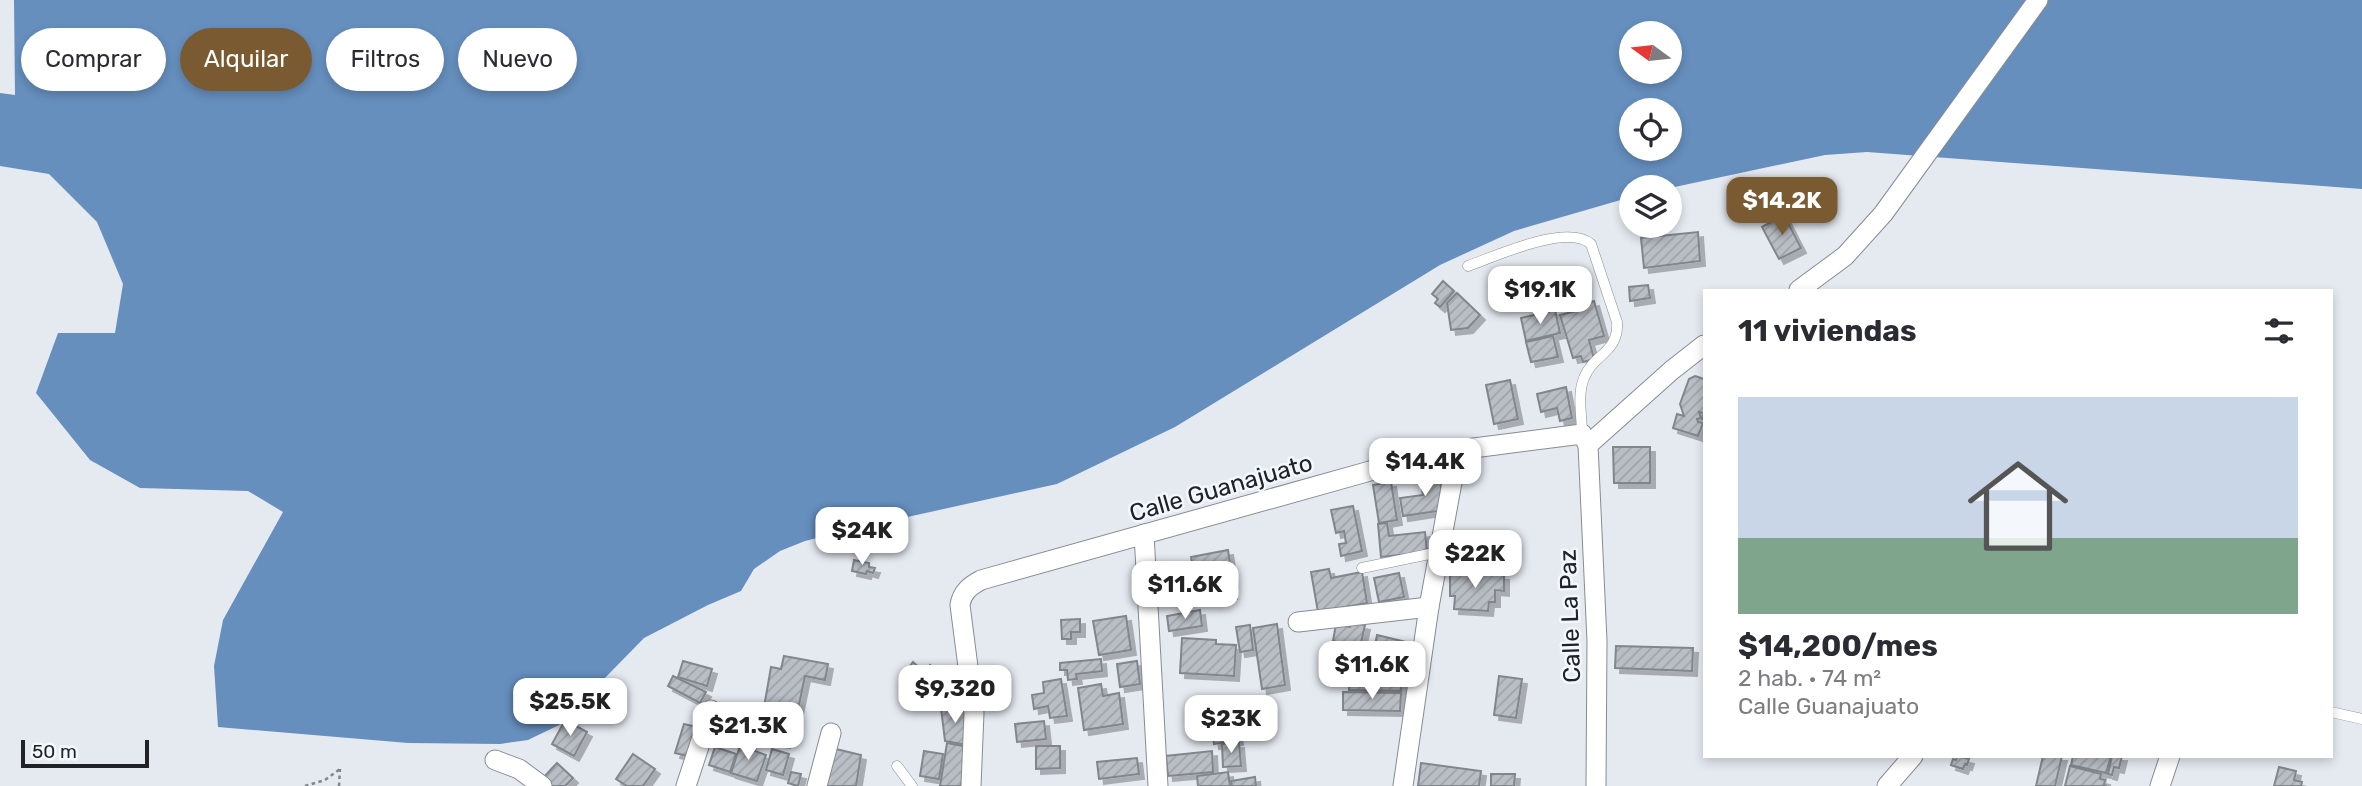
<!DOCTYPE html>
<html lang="es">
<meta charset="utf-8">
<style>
:root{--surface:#fff;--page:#f2f2f3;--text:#2b2b33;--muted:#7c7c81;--line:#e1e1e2;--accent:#7a5a30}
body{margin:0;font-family:Rubik,sans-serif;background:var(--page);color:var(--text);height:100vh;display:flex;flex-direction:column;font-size:26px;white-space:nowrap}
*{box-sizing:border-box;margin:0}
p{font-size:23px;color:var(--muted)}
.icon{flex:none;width:38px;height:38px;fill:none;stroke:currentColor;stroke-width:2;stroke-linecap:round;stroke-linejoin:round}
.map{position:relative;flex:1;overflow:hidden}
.panel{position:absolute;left:1703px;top:289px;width:630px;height:469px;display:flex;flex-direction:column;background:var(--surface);border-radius:0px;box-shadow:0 4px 10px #0003}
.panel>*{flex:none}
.banner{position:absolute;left:21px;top:28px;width:665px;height:63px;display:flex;gap:14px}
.needle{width:46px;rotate:285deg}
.controls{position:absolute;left:1619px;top:21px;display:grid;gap:14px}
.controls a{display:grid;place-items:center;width:63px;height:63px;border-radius:50%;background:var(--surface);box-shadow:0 4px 10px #0003;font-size:35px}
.scale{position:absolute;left:21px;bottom:18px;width:128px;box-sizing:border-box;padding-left:7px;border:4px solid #202225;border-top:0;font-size:19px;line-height:24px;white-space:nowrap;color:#202225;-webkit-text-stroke:5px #f2f8fe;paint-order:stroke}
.price{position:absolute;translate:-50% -60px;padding:0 16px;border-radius:14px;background:#fff;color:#222;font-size:23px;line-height:46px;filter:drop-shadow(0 2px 4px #0008)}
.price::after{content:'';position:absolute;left:50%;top:42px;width:21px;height:16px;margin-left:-10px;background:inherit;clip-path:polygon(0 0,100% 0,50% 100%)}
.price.on{background:var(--accent);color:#fff}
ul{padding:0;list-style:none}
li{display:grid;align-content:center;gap:14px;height:371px;padding:0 35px}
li+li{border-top:2px solid var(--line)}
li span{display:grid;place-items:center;height:217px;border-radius:0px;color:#555}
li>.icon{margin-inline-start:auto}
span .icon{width:126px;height:126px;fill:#fffc;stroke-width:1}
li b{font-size:30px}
h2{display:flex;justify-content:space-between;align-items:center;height:84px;padding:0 35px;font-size:30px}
.chip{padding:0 24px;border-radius:32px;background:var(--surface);box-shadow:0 4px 10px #0003;font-size:24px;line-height:63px}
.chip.on{background:var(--accent);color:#fff}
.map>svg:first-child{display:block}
.water{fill:#668fbe;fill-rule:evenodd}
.building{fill:url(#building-hatch);stroke:#81868c;stroke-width:2;filter:url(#shadow)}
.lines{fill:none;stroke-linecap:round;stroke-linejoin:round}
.service-casing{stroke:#878c92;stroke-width:11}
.minor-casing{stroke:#878c92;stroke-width:21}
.path{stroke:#82858a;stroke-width:2.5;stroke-dasharray:3.5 3.5;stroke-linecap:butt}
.service{stroke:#fff;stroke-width:10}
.minor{stroke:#fff;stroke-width:19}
.labels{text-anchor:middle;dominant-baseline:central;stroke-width:5;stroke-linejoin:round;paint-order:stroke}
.street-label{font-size:24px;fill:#202225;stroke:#f2f8fe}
</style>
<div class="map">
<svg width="2362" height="786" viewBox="0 0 2362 786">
<defs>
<pattern id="building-hatch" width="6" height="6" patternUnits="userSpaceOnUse" patternTransform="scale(1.75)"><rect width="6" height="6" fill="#b9bec5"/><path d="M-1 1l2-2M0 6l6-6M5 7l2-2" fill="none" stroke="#9fa3a9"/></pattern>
<filter id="shadow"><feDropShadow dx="5" dy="5" stdDeviation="0" flood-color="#0004"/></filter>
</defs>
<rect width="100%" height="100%" fill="#e5eaf1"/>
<path class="water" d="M14,0h2348v189l-495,-37 -42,3 -155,33 -39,-1v10l-117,34 -74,34 -265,162 -118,57 -204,45 -48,12 -25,10 -26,18 -13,22 -33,14 -64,33 -85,87 -31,15 -28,4 -92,-1 -190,-16 -4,-61 9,-46 60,-108 -35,-21 -108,-3 -50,-28 -54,-67 22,-60h57l8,-49 -26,-62 -48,-48 -49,-8v-73l15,2zM1631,33h39v39h-39zM1631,110h39v39h-39z"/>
<g class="building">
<polygon points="1784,215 1801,248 1779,259 1762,227"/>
<polygon points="1698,232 1700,261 1644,268 1641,238"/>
<polygon points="1443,281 1454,291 1440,307 1435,303 1438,299 1432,294"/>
<polygon points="1648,285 1650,298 1630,301 1629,287"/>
<polygon points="1457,293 1480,315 1468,328 1451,330 1447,303"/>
<polygon points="1594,301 1604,336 1589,340 1594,359 1583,362 1581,356 1573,358 1560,315 1580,310 1579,306"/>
<polygon points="1555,310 1560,333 1526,341 1521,318"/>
<polygon points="1553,336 1558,357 1531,362 1526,342"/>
<polygon points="1695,376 1704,379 1704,420 1702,419 1704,413 1699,412 1701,418 1697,419 1698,422 1703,423 1698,436 1673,428 1677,414 1684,416 1680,404 1689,379"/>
<polygon points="1510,380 1518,419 1494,424 1486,385"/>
<polygon points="1566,387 1572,418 1560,421 1557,408 1541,412 1537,394"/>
<polygon points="1613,447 1650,447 1650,483 1614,483"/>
<polygon points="1439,474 1444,510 1403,516 1400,498 1423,495 1420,477"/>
<polygon points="1391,482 1397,520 1379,523 1373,485"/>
<polygon points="1353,506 1362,551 1341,556 1339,544 1346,543 1344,531 1336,533 1331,510"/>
<polygon points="1387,523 1389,536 1425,532 1427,552 1381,557 1378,524"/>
<polygon points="1228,550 1233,583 1197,590 1191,557"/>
<polygon points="854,560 869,563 869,567 875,568 873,573 867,571 866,574 852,571"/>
<polygon points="1329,569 1331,578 1362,572 1367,603 1318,612 1311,572"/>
<polygon points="1399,573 1404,597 1379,602 1374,578"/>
<polygon points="1450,573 1504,575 1504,591 1495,590 1495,602 1489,602 1488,611 1454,609 1455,596 1450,596"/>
<polygon points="1231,585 1232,594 1207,599 1205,589"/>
<polygon points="1200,610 1202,626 1169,631 1167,616"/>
<polygon points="1126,616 1131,650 1099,655 1093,621"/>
<polygon points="1080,619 1080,632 1071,632 1071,639 1062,639 1061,620"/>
<polygon points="1351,622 1365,625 1360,647 1333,641 1336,624 1350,627"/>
<polygon points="1277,624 1285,685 1262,689 1253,628"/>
<polygon points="1250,625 1253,650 1240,652 1236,627"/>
<polygon points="1377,635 1406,642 1401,665 1372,659"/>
<polygon points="1182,638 1216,640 1216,644 1236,645 1234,676 1180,673"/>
<polygon points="1616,646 1693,648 1692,671 1615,668"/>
<polygon points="784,656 828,664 825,680 805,676 796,719 763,713 771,667 781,669"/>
<polygon points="1101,659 1102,671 1076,674 1077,679 1068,680 1067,670 1060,670 1060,663"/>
<polygon points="683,661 712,669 707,686 678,677"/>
<polygon points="1137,661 1140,684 1120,687 1117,664"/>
<polygon points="913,662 923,671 917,678 907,670"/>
<polygon points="930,665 957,688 948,699 920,677"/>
<polygon points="1377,666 1401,667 1401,691 1349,690 1350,671 1377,672"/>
<polygon points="673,676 706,692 700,703 668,686"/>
<polygon points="1499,676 1522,679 1516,718 1494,715"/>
<polygon points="1061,679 1067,716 1050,718 1048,706 1034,709 1032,695 1044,693 1043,682"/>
<polygon points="1101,684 1103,696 1119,693 1123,724 1084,730 1078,688"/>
<polygon points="1343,692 1401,693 1400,711 1343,710"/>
<polygon points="966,706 967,745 945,741 941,708"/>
<polygon points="1234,713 1238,740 1214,744 1211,716"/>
<polygon points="767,718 790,725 785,743 762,737"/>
<polygon points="565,720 587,732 574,756 552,744"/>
<polygon points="1044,721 1046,739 1017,742 1015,724"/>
<polygon points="684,724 697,727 688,756 675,753"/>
<polygon points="743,737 752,740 749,749 766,755 757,781 731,773"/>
<polygon points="947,743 968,747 961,786 940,786"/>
<polygon points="1239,743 1241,766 1223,767 1222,744"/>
<polygon points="1036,746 1060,746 1060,768 1036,769"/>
<polygon points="715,747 736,754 730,772 709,765"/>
<polygon points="772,749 789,754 783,775 766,770"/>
<polygon points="836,749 861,755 856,786 823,786"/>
<polygon points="924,751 943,754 939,779 920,776"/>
<polygon points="1212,751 1213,772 1168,776 1166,756"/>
<polygon points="633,754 655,769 643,786 627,786 616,779"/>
<polygon points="1957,756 1969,759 1967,765 1965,764 1963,769 1951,765 1953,759 1956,760"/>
<polygon points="2043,756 2062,756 2055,786 2036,786"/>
<polygon points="2073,756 2111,756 2106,773 2071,765"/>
<polygon points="2112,756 2122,756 2119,768 2114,767 2112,775 2108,774"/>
<polygon points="1137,758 1139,774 1099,779 1097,762"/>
<polygon points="557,763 573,778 565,786 551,786 543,778"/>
<polygon points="1421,763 1481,771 1479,786 1418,786"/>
<polygon points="2070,766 2101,774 2100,779 2105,780 2104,785 2107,786 2065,786"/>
<polygon points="2279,767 2296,771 2294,780 2302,782 2301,786 2274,786"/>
<polygon points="791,772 801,774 798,786 788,783"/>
<polygon points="1228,772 1230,786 1198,786 1197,776"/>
<polygon points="1491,774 1515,774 1514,786 1491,786"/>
<polygon points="1255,777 1256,786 1232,786 1231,781"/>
</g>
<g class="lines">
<defs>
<g id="service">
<path d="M1468,266c28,-10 99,-43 123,-22l26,78c2,31 -24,32 -33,56 -7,17 -2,38 -2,56"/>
<polyline points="1362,568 1439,552"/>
<polyline points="2331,712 2362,719"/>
<polyline points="897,766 912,786"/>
</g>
<g id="minor">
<polyline points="1799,290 1845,256 1883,214 2038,0"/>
<polyline points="1588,445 1597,641 1596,786"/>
<polyline points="1144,534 1158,786"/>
<polyline points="1298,622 1429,607"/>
<polyline points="495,760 519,769 542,786"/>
<polyline points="686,786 711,710"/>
<polyline points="817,786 831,733"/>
<path d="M971,786l3,-73 -14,-108c2,-13 10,-19 21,-25l389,-109 88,-21 124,-16 6,11 84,-75 32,-25"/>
<polyline points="1403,786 1429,607 1458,450"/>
<polyline points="1887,786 1913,756"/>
<polyline points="2160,786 2170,756"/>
</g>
</defs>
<use href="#service" class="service-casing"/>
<use href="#minor" class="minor-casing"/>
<g class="path">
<polyline points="305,786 325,780 340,769"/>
<polyline points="339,786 340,769"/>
</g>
<use href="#service" class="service"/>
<use href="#minor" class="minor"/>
</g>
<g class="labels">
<g class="street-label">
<text transform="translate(1221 488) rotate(-16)">Calle Guanajuato</text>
<text transform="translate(1570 616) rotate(-92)">Calle La Paz</text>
</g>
</g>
</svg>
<div class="controls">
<a><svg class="needle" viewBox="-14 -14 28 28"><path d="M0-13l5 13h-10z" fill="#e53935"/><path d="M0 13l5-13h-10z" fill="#7c7c81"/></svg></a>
<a><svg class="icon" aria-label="locate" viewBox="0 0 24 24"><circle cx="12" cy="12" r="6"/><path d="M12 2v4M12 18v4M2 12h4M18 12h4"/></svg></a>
<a><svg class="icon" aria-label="layers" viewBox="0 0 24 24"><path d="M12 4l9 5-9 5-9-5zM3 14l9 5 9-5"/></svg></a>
</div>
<div class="scale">50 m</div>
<b class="price on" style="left:1782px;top:237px">$14.2K</b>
<b class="price" style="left:1540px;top:326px">$19.1K</b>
<b class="price" style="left:1425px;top:498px">$14.4K</b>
<b class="price" style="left:862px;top:567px">$24K</b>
<b class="price" style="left:1475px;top:590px">$22K</b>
<b class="price" style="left:1185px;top:621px">$11.6K</b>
<b class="price" style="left:1372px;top:701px">$11.6K</b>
<b class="price" style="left:955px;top:725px">$9,320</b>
<b class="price" style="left:570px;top:738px">$25.5K</b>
<b class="price" style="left:1231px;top:755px">$23K</b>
<b class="price" style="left:748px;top:762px">$21.3K</b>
<div class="banner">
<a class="chip">Comprar</a>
<a class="chip on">Alquilar</a>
<a class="chip">Filtros</a>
<a class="chip">Nuevo</a>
</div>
<section class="panel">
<h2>11 viviendas<svg class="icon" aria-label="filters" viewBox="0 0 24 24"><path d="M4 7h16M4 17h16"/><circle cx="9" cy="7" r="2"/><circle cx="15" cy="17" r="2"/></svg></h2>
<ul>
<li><span style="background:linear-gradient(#c9d6e8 65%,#7fa58c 0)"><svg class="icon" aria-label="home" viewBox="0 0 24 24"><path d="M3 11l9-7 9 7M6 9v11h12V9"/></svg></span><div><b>$14,200/mes</b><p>2 hab. · 74 m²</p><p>Calle Guanajuato</p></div></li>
</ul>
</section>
</div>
